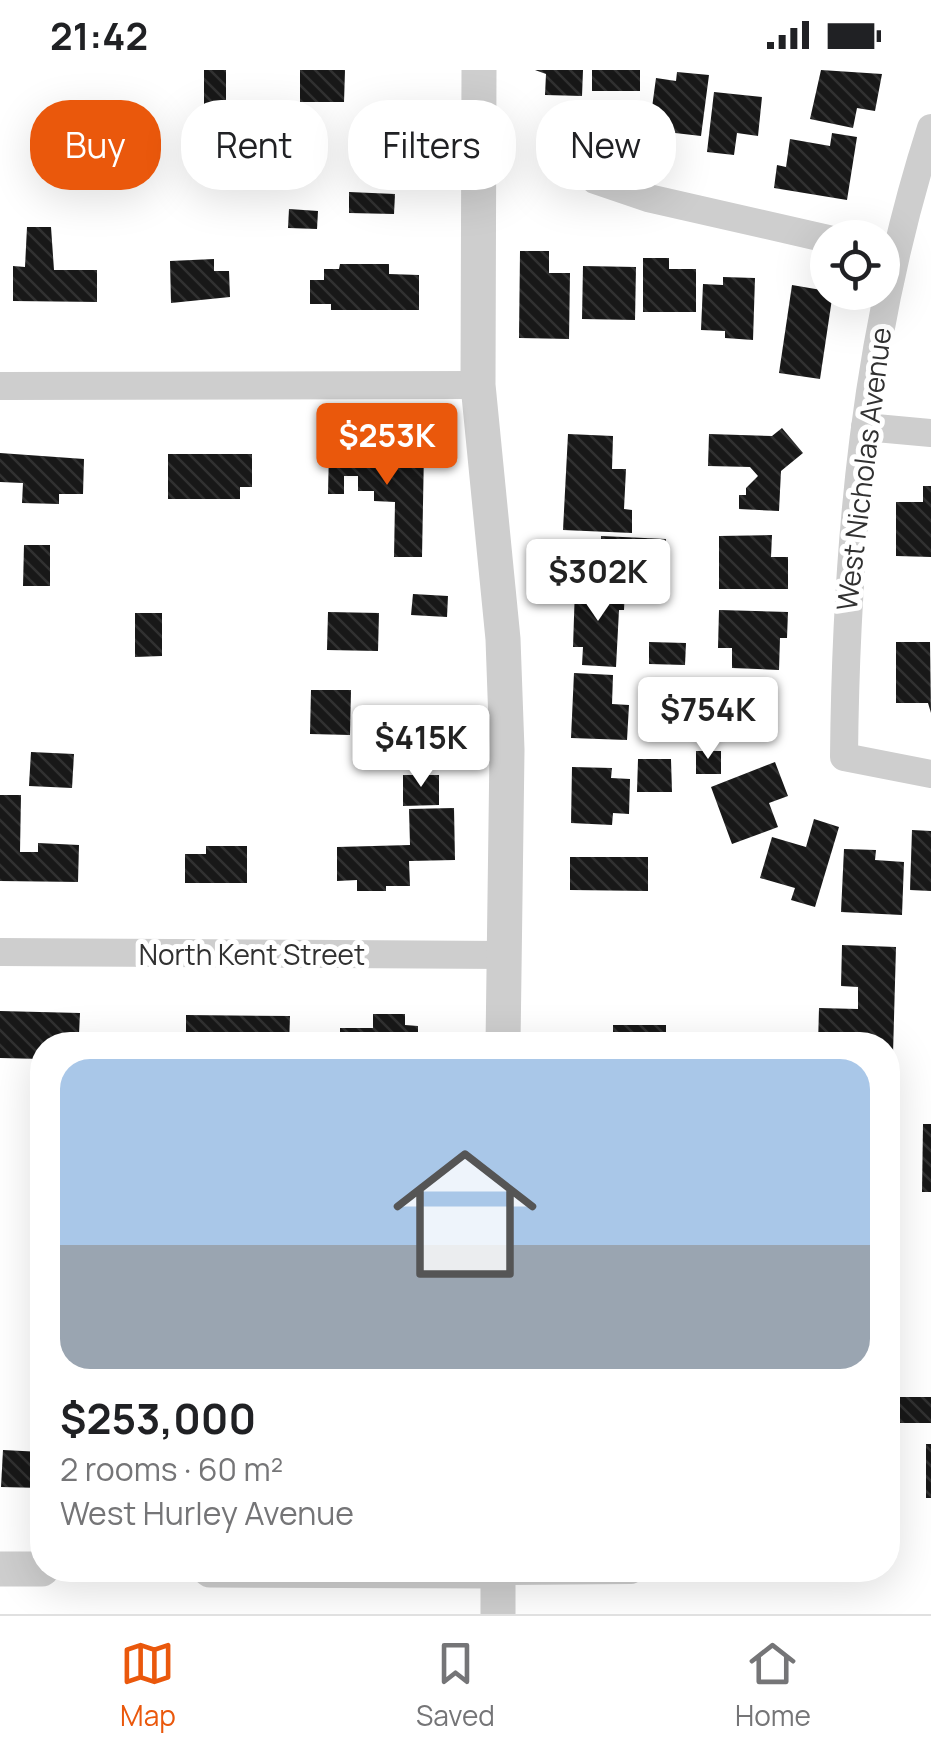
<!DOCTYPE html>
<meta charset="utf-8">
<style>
:root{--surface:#fff;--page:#f6f6f6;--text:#202124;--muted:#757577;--line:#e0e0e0;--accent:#ea580c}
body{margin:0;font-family:Manrope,sans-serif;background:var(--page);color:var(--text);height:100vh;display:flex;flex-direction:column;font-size:38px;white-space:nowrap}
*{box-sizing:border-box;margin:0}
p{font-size:32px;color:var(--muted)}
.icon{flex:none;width:55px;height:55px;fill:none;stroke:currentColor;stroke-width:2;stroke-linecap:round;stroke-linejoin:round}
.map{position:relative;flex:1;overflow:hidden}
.side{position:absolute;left:30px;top:962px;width:870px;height:550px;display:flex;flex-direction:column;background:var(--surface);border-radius:40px;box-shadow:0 10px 40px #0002}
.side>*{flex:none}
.guide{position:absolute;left:30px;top:30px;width:872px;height:90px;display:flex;gap:20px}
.fabs{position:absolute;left:810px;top:150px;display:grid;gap:20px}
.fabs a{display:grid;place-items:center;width:90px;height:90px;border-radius:50%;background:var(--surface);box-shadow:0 10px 40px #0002;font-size:50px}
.price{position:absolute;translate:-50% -85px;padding:0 22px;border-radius:10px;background:#fff;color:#222;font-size:32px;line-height:65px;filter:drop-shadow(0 2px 5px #0008)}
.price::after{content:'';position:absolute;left:50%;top:60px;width:30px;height:22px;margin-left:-15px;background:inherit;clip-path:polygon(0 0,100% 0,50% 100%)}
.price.selected{background:var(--accent);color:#fff}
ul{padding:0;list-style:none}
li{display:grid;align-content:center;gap:20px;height:530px;padding:0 30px}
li+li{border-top:2px solid var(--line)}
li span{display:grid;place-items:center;height:310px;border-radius:30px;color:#555}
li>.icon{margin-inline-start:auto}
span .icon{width:180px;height:180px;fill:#fffc;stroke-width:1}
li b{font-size:42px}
.pill{padding:0 35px;border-radius:40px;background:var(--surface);box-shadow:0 10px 40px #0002;font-size:35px;line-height:90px}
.pill.selected{background:var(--accent);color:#fff}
.status{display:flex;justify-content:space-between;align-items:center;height:70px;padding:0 50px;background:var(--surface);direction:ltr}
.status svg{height:28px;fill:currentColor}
.dock{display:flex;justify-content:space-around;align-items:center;height:140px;border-top:2px solid var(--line);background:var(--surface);font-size:28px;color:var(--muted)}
.dock a{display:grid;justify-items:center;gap:5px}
.dock .selected{color:var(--accent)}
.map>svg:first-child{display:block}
.building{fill:url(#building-back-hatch)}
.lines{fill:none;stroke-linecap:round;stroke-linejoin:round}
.minor{stroke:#cecece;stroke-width:28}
.tertiary{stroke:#cecece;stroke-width:35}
.labels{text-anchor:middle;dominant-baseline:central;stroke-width:10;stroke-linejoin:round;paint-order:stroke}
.street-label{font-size:28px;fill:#313131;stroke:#fff}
</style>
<div class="status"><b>21:42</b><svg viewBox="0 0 49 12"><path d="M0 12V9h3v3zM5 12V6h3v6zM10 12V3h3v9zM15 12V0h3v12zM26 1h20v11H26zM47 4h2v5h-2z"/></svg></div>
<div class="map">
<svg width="931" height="1544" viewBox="0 0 931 1544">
<defs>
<pattern id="building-back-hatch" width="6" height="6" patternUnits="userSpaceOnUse" patternTransform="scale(2.5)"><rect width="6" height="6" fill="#181818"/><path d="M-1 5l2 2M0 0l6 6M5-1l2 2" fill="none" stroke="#313131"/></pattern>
</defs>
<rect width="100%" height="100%" fill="#fff"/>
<g class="building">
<rect x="204" y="0" width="22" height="41"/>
<polygon points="300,0 345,0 344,32 300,32"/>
<polygon points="535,0 583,0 582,26 545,25 546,4"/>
<rect x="592" y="0" width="48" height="21"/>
<polygon points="821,0 882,4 875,41 857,38 853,58 810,49"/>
<polygon points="677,2 709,5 701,66 649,60 656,8 676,11"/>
<polygon points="714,22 762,27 758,66 737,63 734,85 707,82"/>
<polygon points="392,60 423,61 422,116 392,116"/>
<polygon points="832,63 857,67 847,130 774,118 777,95 786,97 790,69 830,76"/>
<polygon points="349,122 395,124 394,144 349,143"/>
<polygon points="289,139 318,141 317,159 288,158"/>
<polygon points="27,157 51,157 54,200 97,200 97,232 13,231 13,196 25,197"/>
<polygon points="520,181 549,181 549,203 570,203 569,269 519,268"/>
<polygon points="643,188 669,188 669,199 696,199 696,242 643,242"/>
<polygon points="214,189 214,201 229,201 230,227 171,233 170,191"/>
<polygon points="340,194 389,194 389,204 419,205 419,240 331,240 331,234 310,234 310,210 324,210 324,199 339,199"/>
<polygon points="583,196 636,197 635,250 582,249"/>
<polygon points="723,207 755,208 753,270 725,268 725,261 701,260 703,214 723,215"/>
<polygon points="792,215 833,222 820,309 779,303"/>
<polygon points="782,358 803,383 781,401 779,441 739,439 739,425 746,425 746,418 758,406 750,397 708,396 709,364 772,366"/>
<polygon points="568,364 613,366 612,399 626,399 624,439 632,440 632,463 563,460"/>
<polygon points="329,379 424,381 422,487 394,487 395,432 374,431 374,421 358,421 358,406 344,406 344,424 328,424"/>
<polygon points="0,383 84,389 83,424 59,424 59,434 22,433 23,413 0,412"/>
<polygon points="168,384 252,384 252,417 240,417 240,429 168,429"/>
<polygon points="923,416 931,416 931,487 896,486 896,432 923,432"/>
<polygon points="772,465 771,487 788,487 788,519 719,519 719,466"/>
<polygon points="601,466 666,469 664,516 608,514 609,489 601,489"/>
<polygon points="24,475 50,475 50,516 23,516"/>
<polygon points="575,517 625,519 624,540 619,540 616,597 582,595 583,577 573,577"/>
<polygon points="413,524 448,526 447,547 411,545"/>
<polygon points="719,540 788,542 787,568 780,568 779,600 732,598 732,578 718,578"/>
<polygon points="328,542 379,543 378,581 327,580"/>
<polygon points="135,543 162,543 162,586 135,587"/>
<polygon points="649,572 686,573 685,595 649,594"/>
<polygon points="896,572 930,572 931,643 928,633 896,633"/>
<polygon points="574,603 613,605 612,634 629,635 627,670 571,668"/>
<polygon points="696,607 717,607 716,630 731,630 731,608 768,608 768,637 777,637 777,665 711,665 712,633 696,633"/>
<polygon points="643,614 668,615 667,639 642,638"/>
<polygon points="311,620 351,620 350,665 310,664"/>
<rect x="696" y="681" width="25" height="23"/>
<polygon points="31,682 74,684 72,718 29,716"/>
<polygon points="638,689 671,689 672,722 637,722"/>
<polygon points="775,692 788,726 769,733 778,757 732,774 711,717"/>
<polygon points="572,697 612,698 611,708 630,709 629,744 613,743 612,755 571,753"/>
<polygon points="403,705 439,705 439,735 403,736"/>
<polygon points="0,725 21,725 20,782 38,782 38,773 79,775 78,812 0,811"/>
<polygon points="454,738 455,790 409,791 410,816 386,816 386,821 357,821 357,810 337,811 337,777 410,775 409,739"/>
<polygon points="814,749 839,757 815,837 791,830 795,818 760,808 772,767 806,777"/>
<polygon points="912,760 931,761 931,821 910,820"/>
<polygon points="206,776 247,776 247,813 185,813 185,784 206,784"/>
<polygon points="844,779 876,780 875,790 904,792 902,845 841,842"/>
<polygon points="570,787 648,787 648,821 570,820"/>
<polygon points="842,875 896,877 893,984 888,984 888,975 818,975 819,938 858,939 858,917 841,916"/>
<polygon points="0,941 80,943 79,964 95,965 95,975 42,975 42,989 0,988"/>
<polygon points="373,944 405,944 405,955 418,956 418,975 340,975 340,958 373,958"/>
<polygon points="186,945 290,946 289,975 186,975"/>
<rect x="613" y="955" width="53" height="20"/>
<polygon points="923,1054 931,1054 931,1122 922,1122"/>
<polygon points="31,1214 42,1214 42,1245 31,1244"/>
<rect x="893" y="1327" width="38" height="26"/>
<rect x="926" y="1374" width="5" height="54"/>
<polygon points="3,1380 42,1382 42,1418 1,1417"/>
</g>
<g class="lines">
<g class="minor">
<path d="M931,58c-66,204 -85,416 -87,629l87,17"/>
<polyline points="595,110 648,128 828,169"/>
<polyline points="0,316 478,315"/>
<polyline points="865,357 931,363"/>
<polyline points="0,882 504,885"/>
<polyline points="498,1501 631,1500"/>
</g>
<g class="tertiary">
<polyline points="479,0 478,315 503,569 507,680 503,975"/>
<polyline points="0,1499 42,1499"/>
<polyline points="210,1500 498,1501"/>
<polyline points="498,1544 498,1500"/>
</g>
</g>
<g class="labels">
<g class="street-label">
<text transform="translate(863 399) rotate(-83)">West Nicholas Avenue</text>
<text x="252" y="884">North Kent Street</text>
</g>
</g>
</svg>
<div class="fabs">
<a><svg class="icon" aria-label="locate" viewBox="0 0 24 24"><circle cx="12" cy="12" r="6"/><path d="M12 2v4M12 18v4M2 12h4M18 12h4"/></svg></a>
</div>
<b class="price selected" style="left:387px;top:418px">$253K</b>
<b class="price" style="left:598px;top:554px">$302K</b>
<b class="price" style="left:708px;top:692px">$754K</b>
<b class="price" style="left:421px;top:720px">$415K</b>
<div class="guide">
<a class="pill selected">Buy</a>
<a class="pill">Rent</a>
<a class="pill">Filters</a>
<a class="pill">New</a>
</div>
<section class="side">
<ul>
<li><span style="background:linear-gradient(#a9c7e8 60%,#9aa5b1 0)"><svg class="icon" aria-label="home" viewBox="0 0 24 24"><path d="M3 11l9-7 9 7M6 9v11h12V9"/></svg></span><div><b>$253,000</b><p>2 rooms · 60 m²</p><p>West Hurley Avenue</p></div></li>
</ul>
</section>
</div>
<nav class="dock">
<a class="selected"><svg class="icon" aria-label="map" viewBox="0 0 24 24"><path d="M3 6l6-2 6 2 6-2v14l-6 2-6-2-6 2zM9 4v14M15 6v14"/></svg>Map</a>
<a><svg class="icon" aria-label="saved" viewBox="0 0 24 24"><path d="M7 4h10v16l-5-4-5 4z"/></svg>Saved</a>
<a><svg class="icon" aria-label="home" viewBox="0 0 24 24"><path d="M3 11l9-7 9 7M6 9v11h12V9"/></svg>Home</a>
</nav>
